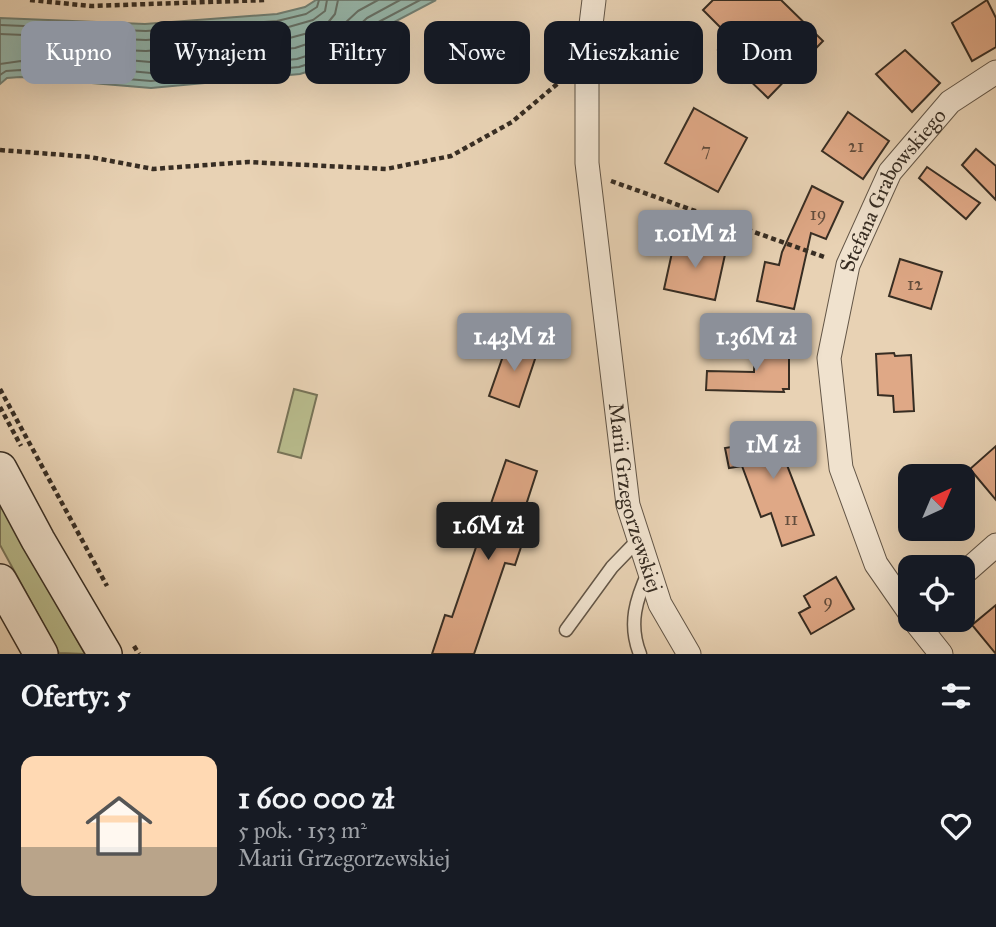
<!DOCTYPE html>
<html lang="pl">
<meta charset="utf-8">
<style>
:root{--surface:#171b24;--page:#242831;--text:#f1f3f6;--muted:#9ea1a6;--accent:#8c9099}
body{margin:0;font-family:"IM FELL Great Primer",serif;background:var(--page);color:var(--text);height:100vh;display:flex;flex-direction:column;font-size:26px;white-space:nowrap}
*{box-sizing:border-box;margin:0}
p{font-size:23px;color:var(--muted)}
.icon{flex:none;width:38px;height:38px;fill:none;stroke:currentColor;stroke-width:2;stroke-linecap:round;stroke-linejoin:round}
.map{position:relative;height:654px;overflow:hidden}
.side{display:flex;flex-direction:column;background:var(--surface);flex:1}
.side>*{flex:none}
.hud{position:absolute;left:21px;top:21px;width:956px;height:63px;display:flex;gap:14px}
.needle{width:46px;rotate:44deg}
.fabs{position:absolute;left:898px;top:464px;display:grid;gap:14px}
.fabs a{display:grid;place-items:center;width:77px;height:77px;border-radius:14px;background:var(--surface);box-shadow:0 7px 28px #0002;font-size:35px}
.price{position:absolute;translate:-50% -60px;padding:0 16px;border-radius:7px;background:var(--accent);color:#fff;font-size:23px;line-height:46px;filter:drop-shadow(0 2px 4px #0008)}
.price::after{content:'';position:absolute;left:50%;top:42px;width:21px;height:16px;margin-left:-10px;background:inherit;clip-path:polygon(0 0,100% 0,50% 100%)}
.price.current{background:#222;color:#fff}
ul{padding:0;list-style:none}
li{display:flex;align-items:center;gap:21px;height:175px;padding:0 21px}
li span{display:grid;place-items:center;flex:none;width:196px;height:140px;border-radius:14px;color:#555}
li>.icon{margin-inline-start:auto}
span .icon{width:84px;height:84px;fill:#fffc;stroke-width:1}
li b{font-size:30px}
h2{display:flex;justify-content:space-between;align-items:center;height:84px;padding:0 21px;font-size:30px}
.tag{padding:0 24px;border-radius:14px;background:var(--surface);box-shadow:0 7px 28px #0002;font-size:24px;line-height:63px}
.tag.current{background:var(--accent);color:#fff}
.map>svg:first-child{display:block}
.green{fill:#b8bb8c;stroke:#787458;stroke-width:2}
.water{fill:#97b8ac;stroke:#718075;stroke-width:2}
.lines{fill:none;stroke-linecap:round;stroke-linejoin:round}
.shore{stroke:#677268;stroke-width:2}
.building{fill:#dfa886;stroke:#372d23;stroke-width:2}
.service-casing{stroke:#635647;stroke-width:15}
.minor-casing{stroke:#635647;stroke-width:25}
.secondary-casing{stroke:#372d23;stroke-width:36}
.path{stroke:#372d23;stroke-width:4.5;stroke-dasharray:5 3.5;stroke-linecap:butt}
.service{stroke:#f0e2ce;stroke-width:12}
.minor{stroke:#f0e2ce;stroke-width:23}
.secondary{stroke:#f0e2ce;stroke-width:33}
.labels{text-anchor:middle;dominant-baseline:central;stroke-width:6;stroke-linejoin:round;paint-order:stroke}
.number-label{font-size:18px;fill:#614c3c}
.street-label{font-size:21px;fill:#372d23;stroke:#f0e2ce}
</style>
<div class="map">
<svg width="996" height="654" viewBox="0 0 996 654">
<rect width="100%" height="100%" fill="#e8d2b4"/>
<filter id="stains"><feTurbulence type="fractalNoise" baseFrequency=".00286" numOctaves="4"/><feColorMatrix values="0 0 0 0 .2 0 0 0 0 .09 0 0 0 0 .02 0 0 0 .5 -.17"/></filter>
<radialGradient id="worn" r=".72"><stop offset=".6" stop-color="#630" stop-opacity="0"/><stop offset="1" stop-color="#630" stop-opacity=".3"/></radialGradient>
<g class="green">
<polygon points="294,389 317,395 301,458 278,452"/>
<polygon points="0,504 85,654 59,653 0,545"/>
</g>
<polygon class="water" points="316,0 436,0 375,32 345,60 300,74 151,88 20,77 7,78 0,84 0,18 145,24 277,14 305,7"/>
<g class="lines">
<g class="shore">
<polyline points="338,0 335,14 326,25 312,32 282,40 146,51 72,48 69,52 72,55 150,62 295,48 331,36 358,11 378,0"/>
<polyline points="0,25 146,31 277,21 306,14 317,7 319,0"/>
<polyline points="0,34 146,40 278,30 313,20 325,11 327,0"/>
<polyline points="0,64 21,61 151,73 297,59 337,46 367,18 400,0"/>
<polyline points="0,75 6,71 21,70 151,81 299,67 341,53 371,26 420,0"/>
</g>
</g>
<g class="building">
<polygon points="713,0 781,0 823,41 768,98 718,50 730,37 703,10"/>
<polygon points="987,0 996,18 996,47 972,61 952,23"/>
<polygon points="905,50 940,83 912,112 876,74"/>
<polygon points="694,108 747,138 718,192 665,163"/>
<polygon points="848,112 889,141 863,179 822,151"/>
<polygon points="976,149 996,166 996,200 962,165"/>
<polygon points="927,167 980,203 966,219 919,178"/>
<polygon points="812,186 843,202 826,239 811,233 794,309 757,301 765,262 779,265 782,252"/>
<polygon points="675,239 726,250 715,300 664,289"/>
<polygon points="900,259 942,272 931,309 889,296"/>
<polygon points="509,339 538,350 519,407 489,396"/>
<polygon points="755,346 789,347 789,389 783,389 784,392 706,390 707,371 754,372"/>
<polygon points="894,353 895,356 911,355 914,411 894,412 893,396 878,395 876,354"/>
<polygon points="789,426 795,464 787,465 814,535 782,546 771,513 761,517 742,466 729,468 725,448 750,444 748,432"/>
<polygon points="996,446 996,500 970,469"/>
<polygon points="506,460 537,471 515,539 523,541 515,565 505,563 474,654 432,654 445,615 452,617"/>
<polygon points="836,577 854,609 811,634 799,613 810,607 804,596"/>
<polygon points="996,605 996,654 972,625"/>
</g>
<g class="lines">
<defs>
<g id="service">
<polyline points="566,630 612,567 639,539"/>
<path d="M640,654c-12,-30 -4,-55 9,-83"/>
</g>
<g id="minor">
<path id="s1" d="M594,0l-7,57v106l41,342 32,99 29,50"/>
<polyline points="962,575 996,545"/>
<path id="s2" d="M910,613l-34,-49 -35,-96 -12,-110 19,-93 42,-93 60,-70 46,-30"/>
<polyline points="914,620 941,654"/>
</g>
<g id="secondary">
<polyline points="0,469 38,540 105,654"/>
<polyline points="0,581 41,654"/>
</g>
</defs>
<use href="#service" class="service-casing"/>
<use href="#minor" class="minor-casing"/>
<use href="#secondary" class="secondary-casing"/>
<g class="path">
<polyline points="30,0 91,6 267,0"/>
<polyline points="0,150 90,157 153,169 248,162 386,169 451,156 512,122 563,79"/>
<polyline points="611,181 827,258"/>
<polyline points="0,389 107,586"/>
<polyline points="0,407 21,446"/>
<polyline points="134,646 139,654"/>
</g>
<use href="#service" class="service"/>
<use href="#minor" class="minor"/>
<use href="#secondary" class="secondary"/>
</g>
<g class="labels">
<g class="number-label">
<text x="856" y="146">21</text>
<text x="706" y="150">7</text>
<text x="818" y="214">19</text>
<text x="915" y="284">12</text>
<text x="791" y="519">11</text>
<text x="828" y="601">9</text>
</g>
<g class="street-label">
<text stroke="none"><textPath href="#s2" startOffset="455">Stefana Grabowskiego</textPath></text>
<text stroke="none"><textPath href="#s1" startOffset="502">Marii Grzegorzewskiej</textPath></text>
</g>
</g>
<rect width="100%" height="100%" filter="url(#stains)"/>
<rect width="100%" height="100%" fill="url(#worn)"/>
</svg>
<div class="fabs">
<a><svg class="needle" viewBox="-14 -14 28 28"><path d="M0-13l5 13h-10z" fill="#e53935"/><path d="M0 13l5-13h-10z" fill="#9ea1a6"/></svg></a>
<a><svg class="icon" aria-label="locate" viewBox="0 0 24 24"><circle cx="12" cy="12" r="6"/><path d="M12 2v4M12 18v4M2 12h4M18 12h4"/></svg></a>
</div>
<b class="price" style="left:695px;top:270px">1.01M zł</b>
<b class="price" style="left:514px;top:373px">1.43M zł</b>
<b class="price" style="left:756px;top:373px">1.36M zł</b>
<b class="price" style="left:773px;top:481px">1M zł</b>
<b class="price current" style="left:488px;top:562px">1.6M zł</b>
<div class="hud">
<a class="tag current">Kupno</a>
<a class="tag">Wynajem</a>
<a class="tag">Filtry</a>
<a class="tag">Nowe</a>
<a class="tag">Mieszkanie</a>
<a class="tag">Dom</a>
</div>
</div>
<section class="side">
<h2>Oferty: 5<svg class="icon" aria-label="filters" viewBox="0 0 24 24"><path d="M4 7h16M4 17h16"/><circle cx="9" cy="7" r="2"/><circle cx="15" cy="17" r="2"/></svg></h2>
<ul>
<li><span style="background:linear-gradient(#ffd9b3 65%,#b9a48a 0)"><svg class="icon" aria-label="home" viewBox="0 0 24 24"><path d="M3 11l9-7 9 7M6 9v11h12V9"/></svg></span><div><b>1 600 000 zł</b><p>5 pok. · 153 m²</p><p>Marii Grzegorzewskiej</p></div><svg class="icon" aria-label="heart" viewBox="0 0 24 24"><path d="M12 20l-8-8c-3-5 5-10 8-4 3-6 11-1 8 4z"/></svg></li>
</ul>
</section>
